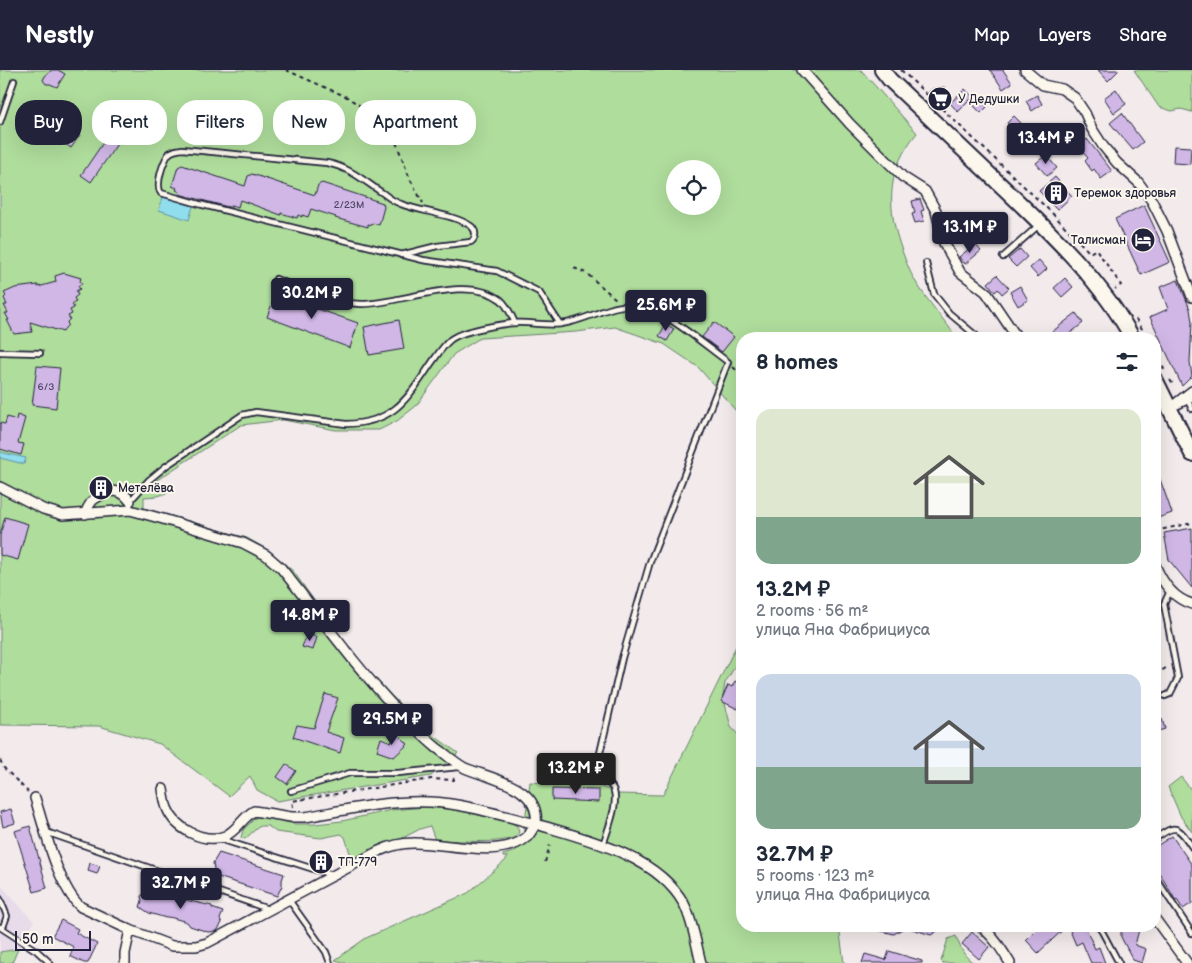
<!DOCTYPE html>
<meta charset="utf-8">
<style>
:root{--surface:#fff;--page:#f2f2f3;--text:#1f2937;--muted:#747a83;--accent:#22223b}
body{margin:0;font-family:"Balsamiq Sans",sans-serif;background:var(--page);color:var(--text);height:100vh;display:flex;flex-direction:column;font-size:19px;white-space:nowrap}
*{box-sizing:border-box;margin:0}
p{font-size:16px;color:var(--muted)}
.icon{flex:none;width:28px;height:28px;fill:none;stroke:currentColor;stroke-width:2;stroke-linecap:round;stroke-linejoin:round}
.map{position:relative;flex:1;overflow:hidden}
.details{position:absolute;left:736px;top:262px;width:425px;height:600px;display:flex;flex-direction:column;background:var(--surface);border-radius:20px;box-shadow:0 5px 20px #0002}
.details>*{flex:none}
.guide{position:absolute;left:15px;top:30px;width:475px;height:45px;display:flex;gap:10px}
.fabs{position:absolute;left:666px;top:90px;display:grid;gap:10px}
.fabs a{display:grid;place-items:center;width:55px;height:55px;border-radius:50%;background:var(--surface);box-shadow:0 5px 20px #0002;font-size:25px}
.scale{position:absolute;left:15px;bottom:12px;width:76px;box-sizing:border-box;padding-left:5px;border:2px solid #22223b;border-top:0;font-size:14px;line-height:18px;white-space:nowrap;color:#22223b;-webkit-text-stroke:4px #fbf7ec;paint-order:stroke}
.price{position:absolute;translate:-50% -42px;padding:0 11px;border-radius:5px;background:var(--accent);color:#fff;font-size:16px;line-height:32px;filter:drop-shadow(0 1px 2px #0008)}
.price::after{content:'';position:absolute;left:50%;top:30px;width:15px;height:11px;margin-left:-8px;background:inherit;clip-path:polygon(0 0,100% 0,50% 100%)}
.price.selected{background:#222;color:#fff}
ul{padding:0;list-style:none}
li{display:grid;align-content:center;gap:10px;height:265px;padding:0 20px}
li span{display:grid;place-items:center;height:155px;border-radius:15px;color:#555}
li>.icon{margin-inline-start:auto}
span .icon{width:90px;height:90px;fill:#fffc;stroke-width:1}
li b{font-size:21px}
h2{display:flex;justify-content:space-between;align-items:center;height:60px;padding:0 20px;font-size:21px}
.chip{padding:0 18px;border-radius:20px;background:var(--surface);box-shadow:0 5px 20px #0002;font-size:18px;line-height:45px}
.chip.selected{background:var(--accent);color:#fff}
header{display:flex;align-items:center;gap:30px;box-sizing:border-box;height:70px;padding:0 25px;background:var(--accent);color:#fff}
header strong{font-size:24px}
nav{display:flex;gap:28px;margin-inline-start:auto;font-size:18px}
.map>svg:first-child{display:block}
.built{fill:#e8dbea}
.green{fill:#afdd9c;stroke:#68806c;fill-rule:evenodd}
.water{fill:#8fdded;stroke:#6392a6}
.building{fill:#d0b7e6;stroke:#22223b}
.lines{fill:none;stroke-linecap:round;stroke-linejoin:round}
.lane-casing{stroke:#22223b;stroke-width:8}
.street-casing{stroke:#22223b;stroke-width:12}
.secondary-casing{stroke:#22223b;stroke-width:18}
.path{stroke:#22223b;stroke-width:2;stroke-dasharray:4 4;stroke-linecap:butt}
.lane{stroke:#fbf7ec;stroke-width:4.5}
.street{stroke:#fbf7ec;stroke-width:9}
.secondary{stroke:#fbf7ec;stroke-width:14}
.labels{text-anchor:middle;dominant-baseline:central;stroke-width:4;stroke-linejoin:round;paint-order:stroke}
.number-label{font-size:10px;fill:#4e4766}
.poi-label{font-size:12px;fill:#22223b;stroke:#fbf7ec;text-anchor:start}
</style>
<header>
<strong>Nestly</strong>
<nav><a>Map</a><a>Layers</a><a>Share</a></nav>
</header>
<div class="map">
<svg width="1192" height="893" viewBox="0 0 1192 893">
<rect width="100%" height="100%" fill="#f2eaeb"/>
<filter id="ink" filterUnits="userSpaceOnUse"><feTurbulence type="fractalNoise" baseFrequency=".02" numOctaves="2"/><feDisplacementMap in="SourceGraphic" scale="10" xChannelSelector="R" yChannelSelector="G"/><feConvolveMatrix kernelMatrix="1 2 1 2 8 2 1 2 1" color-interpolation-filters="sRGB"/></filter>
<g filter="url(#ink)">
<polygon class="built" points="0,814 34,852 18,879 0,882"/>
<g class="green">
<path d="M0,0h861l56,63c-29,35 -31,70 -17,112 5,14 9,26 17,39 12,19 28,37 41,55h-216v79l-44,-51 -34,-23 -49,-17 -39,5 -96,6 -26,16 -38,52 -19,15 -18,9h-43l-53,-10 -42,5 -84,55v5l8,3 4,4 -11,4 -14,1v11l103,30 23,13 23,20 58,81 68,73 39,28 -27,23 -154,25 -20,-11 -7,-14 -21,20 -69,-52 -61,-18 -99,-1zM675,99h37v37h-37z"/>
<polygon points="1134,0 1192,0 1192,42 1181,39 1172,41 1159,37"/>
<polygon points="742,564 742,594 737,593 725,613 723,626 731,657 742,669 742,856 827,856 840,864 844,893 347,893 335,890 366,868 468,823 505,791 508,787 503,787 503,785 514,782 522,774 530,712 600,716 617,724 663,725"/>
<polygon points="1181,707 1192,721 1192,762 1181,747 1168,717"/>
<path d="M425,737l32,3 55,13 5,3 2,6c-2,4 -4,6 -9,7 -20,5 -54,1 -75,1l-5,-14 -10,3 -62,32 -8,-8 -5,-16 -4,-3 -20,4 -45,-6 -8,-6h-7l-4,2 -12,11 -4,-1 2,-8 12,-12 6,-2 33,8h21l27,-3 50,-11z"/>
<path d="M956,866c4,10 8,23 19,27h-32l-2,-2 7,-22z"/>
<polygon points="18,879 12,893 0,893 0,882"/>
</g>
<g class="water">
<polygon points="163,127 175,130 177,128 182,130 182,133 193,136 189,150 159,140"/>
<polygon points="0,382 26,388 24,394 0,388"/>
</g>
<g class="building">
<polygon points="52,0 58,0 65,4 57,17 50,14 46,14 43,10 45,6"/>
<polygon points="990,0 1003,0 1012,13 1003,19"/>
<polygon points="1098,0 1119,0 1108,11"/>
<polygon points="944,17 950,24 940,34 928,23 932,19"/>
<polygon points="965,19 973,27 958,42 950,33"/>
<polygon points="1116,19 1126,34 1114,43 1104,28"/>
<polygon points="1037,25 1042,34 1032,41 1026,31"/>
<polygon points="976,26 987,37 981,43 970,32"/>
<polygon points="211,32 230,37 227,49 208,44"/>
<polygon points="38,35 52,45 43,56 27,43 32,36 35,39"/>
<polygon points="129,41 137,46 132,54 134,55 128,63 114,53 121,43 126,46"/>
<polygon points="1122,43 1143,72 1133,80 1110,53"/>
<polygon points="1014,46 1024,56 1016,63 1007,53"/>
<polygon points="66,55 80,65 71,78 57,68"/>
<polygon points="107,67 117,74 91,112 81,105"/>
<polygon points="1087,69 1112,101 1101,109 1094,99 1092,101 1085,91 1088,88 1078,77"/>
<polygon points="1174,76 1191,77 1190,94 1173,93"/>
<polygon points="1046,85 1057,98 1047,106 1036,93"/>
<polygon points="182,95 245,116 248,106 252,104 315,125 318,115 322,113 383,133 384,137 379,155 373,153 372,155 368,154 368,157 335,148 336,147 311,139 308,147 302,145 302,147 298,145 297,148 281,143 281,145 240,130 238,137 232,135 232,137 228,137 179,124 180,122 176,120 177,118 172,116 178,97"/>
<polygon points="1055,107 1072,126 1057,140 1039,121"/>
<polygon points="920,129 924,140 921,141 924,151 915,153 912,144 915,143 912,131"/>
<polygon points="1144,135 1170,192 1141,205 1115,149"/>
<polygon points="975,174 981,181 965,194 959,187"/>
<polygon points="1020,179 1027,187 1016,197 1008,189"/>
<polygon points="1039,190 1047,199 1038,207 1030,198"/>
<polygon points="64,203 81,208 80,211 82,214 78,216 80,219 76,221 78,225 74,228 76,232 72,234 74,238 70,240 72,244 68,246 70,249 67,252 68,255 65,258 63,262 30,252 32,262 14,264 7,250 9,250 5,243 8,243 4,235 7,235 4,228 6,226 4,223 15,218 38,215 38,217 56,212 55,206"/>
<polygon points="997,205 1009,218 1002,224 998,219 995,222 988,213"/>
<polygon points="1065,208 1073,217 1062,227 1054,218"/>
<polygon points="1178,210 1190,239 1192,252 1190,292 1192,306 1182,316 1150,247 1168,239 1160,217"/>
<polygon points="1020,216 1028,230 1018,236 1010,222"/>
<polygon points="277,221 313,235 312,237 358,253 350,278 267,247"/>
<polygon points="1076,243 1083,253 1063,269 1043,269"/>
<polygon points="399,250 404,279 369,285 364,257"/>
<polygon points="714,252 734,267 722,282 702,267"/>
<polygon points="666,254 674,259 667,271 659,266"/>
<polygon points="37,296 60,298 56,338 32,335"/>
<polygon points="17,345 25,348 18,373 24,374 21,385 0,379 0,353 5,354 7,347 16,350"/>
<polygon points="1156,398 1172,443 1155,449 1155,399"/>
<polygon points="5,447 28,454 18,490 0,485 0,465"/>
<polygon points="1192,458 1192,518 1169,490 1164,463"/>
<polygon points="307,564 317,567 313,580 302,577"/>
<polygon points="735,611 742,615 742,628 738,639 721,631 728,615 732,617"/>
<polygon points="325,624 338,628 326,662 344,668 340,683 293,667 297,655 314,658"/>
<polygon points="1162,649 1165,659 1155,662 1155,651"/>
<polygon points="398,664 408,674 394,687 377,681 381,668 391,672"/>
<polygon points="286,694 296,701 287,714 277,707"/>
<polygon points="552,719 599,720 599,732 552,730"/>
<polygon points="11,739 15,753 3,757 0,742"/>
<polygon points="30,756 47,818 34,822 15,761"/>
<polygon points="1172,766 1192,795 1192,833 1183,839 1177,830 1176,831 1160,804 1159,805 1155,800 1155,777"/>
<polygon points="219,783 284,804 282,810 282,816 277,826 212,805 214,799 213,793"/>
<polygon points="90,793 100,796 97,804 88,801"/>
<polygon points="147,816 159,820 159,819 190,831 212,836 212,838 223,842 220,849 222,853 217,861 208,862 190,856 187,852 173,848 168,847 166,848 149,843 140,837 142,831 141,826 145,823"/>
<polygon points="61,850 78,859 76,863 97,874 88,893 84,893 70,886 74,877 52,866"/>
<polygon points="874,856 907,856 894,864 873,859"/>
<polygon points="909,856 945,856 931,865 909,858"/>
<polygon points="1040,856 1067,856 1038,883 1026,870"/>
<polygon points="1068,856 1085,856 1095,879 1099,877 1105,893 1091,893 1082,872 1076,875"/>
<polygon points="1125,856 1140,856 1135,875 1146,879 1142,893 1133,890 1121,867 1121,861 1124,860"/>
<polygon points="972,862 989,877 979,889 962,874"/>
<polygon points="889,881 922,891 922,893 862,893 865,884 886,890"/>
</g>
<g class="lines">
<defs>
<g id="lane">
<polyline points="0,52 14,11"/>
<path d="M401,185l36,-9 34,-4c5,-4 6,-11 0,-16 -18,-12 -50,-14 -70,-22 -6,-2 -12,-6 -17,-10 -20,-13 -33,-26 -57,-31l-145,-14c-5,1 -11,1 -14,6 -5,8 -13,30 -7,38l38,11 224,56 74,11 42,21 21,32"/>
<polyline points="1003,187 1039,155"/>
<polyline points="926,193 934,224 949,243 980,269"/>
<path d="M276,209c27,10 56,24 85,25 38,1 106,-31 140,-4 7,6 10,15 14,23"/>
<polyline points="0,282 40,283"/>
<polyline points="1188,331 1192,339"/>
<polyline points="1178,336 1192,329"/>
<path d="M130,440v-9l19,-21 17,-14 76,-51 14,-3 90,12c50,-1 62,-27 87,-63 5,-7 10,-15 17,-21 10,-9 51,-16 65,-17 15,-1 31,3 46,1 32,-4 54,-27 88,-15 25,9 57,37 79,53l-78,200 -28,96 -25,108c1,12 9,13 15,21 9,13 -5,44 -9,58"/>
<polyline points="1165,626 1170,624 1178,608 1164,534 1170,521"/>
<polyline points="291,721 350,703 398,703 459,697"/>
<polyline points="46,762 268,839"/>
<polyline points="220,769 332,805"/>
<path d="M1155,769c21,-16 23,-13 37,8"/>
<polyline points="1155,807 1192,863"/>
<polyline points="0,829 7,846 3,857"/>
<polyline points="289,830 326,882 330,893"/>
<polyline points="1099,856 1119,893"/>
<polyline points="0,857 37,881 50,893"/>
</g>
<g id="street">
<polyline points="802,0 850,54 903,107 925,121 936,141 944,173 960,202 986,222 1018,269"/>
<polyline points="1025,0 1043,15 1062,19 1075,28 1085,43 1092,59 1103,76 1117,93 1138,112 1152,131 1167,161 1192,227"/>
<polyline points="1170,338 1192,321"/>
<path d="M0,417l43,22 20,6 67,-5 33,9 80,24 23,12 15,13c38,47 73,97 115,141 14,13 26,27 41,39 9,6 18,15 28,20 26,11 76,18 71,56 50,15 121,31 148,80 9,18 12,40 17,59"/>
<path d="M85,444c2,-5 5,-13 11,-16 13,-9 25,-10 34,3"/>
<path d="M1155,495c7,17 19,34 37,39"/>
<path d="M35,728c9,29 24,91 46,109l49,23 42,16h24l11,-3 172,-92c11,-5 21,-8 34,-8 32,-1 87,17 114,-6 4,-4 6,-9 9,-13 -32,-8 -74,-21 -106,-22 -42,-2 -84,8 -125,15h-14l-37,-6c-11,6 -17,20 -29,25 -21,8 -50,-7 -58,-28 -2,-5 -3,-13 -4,-19"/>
<polyline points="1155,849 1187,893"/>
<path d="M980,856c13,9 22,24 30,37"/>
<polyline points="125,893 125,883 130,860"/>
</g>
<g id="secondary">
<path d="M882,0l8,10c39,37 79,75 118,112 47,45 94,90 125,147"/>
<polyline points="1155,309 1192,384"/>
</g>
</defs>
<use href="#lane" class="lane-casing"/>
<use href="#street" class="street-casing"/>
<use href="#secondary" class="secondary-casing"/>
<g class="path">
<polyline points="286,0 347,27 390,56 410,109 423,133"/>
<polyline points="901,0 1051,142 1090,183 1096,179 1121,215 1115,219"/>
<polyline points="574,198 586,203 617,230"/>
<polyline points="1136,249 1148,269"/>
<polyline points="1155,282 1165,301"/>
<polyline points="733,297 742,305"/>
<polyline points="1170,310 1174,316"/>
<polyline points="1155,461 1192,453"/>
<polyline points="1155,603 1161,601 1169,596"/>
<polyline points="0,690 4,698 28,722"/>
<polyline points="293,737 292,731 431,709 454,710 453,704"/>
<polyline points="545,792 550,775"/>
</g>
<use href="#lane" class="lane"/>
<use href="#street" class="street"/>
<use href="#secondary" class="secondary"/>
</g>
</g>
<defs>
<symbol id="supermarket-disc" viewBox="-11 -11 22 22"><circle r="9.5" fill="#22223b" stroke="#fbf7ec"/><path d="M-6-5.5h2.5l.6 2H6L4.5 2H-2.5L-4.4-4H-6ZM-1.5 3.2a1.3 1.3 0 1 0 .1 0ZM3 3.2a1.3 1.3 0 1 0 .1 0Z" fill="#fff"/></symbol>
<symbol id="building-disc" viewBox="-11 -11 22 22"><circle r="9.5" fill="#22223b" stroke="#fbf7ec"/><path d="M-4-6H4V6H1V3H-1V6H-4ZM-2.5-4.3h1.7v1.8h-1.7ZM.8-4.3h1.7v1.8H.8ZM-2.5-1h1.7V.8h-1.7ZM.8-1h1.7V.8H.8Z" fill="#fff"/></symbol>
<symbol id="hotel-disc" viewBox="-11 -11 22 22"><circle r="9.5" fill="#22223b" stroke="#fbf7ec"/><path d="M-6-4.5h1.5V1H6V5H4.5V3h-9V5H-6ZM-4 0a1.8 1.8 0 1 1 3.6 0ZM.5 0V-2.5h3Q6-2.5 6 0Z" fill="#fff"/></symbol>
</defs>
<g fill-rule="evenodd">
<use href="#supermarket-disc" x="926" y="15" width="28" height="28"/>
<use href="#building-disc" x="1042" y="109" width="28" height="28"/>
<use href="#hotel-disc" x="1129" y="156" width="28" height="28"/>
<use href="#building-disc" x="87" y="404" width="28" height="28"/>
<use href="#building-disc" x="307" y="778" width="28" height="28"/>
</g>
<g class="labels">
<g class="number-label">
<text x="349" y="135">2/23М</text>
<text x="46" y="317">6/3</text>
</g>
<g class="poi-label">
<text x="958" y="29">У Дедушки</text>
<text x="1074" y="123">Теремок здоровья</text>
<text x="1126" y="170" text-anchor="end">Талисман</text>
<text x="118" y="418">Метелёва</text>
<text x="338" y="792">ТП-779</text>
</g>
</g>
</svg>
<div class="fabs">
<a><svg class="icon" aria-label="locate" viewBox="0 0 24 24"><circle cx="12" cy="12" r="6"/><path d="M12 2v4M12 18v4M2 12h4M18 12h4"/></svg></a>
</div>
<div class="scale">50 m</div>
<b class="price" style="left:1046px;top:95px">13.4M ₽</b>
<b class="price" style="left:970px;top:184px">13.1M ₽</b>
<b class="price" style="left:312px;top:250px">30.2M ₽</b>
<b class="price" style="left:666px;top:262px">25.6M ₽</b>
<b class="price" style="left:310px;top:572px">14.8M ₽</b>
<b class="price" style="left:392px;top:676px">29.5M ₽</b>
<b class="price selected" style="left:576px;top:725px">13.2M ₽</b>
<b class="price" style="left:181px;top:840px">32.7M ₽</b>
<div class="guide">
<a class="chip selected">Buy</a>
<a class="chip">Rent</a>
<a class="chip">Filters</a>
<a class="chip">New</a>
<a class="chip">Apartment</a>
</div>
<section class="details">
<h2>8 homes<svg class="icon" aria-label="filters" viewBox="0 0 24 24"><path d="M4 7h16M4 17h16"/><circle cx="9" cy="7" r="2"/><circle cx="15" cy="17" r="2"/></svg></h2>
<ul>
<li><span style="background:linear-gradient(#dfe7d0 70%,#7fa58c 0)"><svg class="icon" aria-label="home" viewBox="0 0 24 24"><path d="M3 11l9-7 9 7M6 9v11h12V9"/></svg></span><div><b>13.2M ₽</b><p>2 rooms · 56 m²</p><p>улица Яна Фабрициуса</p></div></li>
<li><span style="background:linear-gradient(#c9d6e8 60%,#7fa58c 0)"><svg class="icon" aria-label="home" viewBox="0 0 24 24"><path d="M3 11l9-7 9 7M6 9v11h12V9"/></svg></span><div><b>32.7M ₽</b><p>5 rooms · 123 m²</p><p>улица Яна Фабрициуса</p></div></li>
</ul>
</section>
</div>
